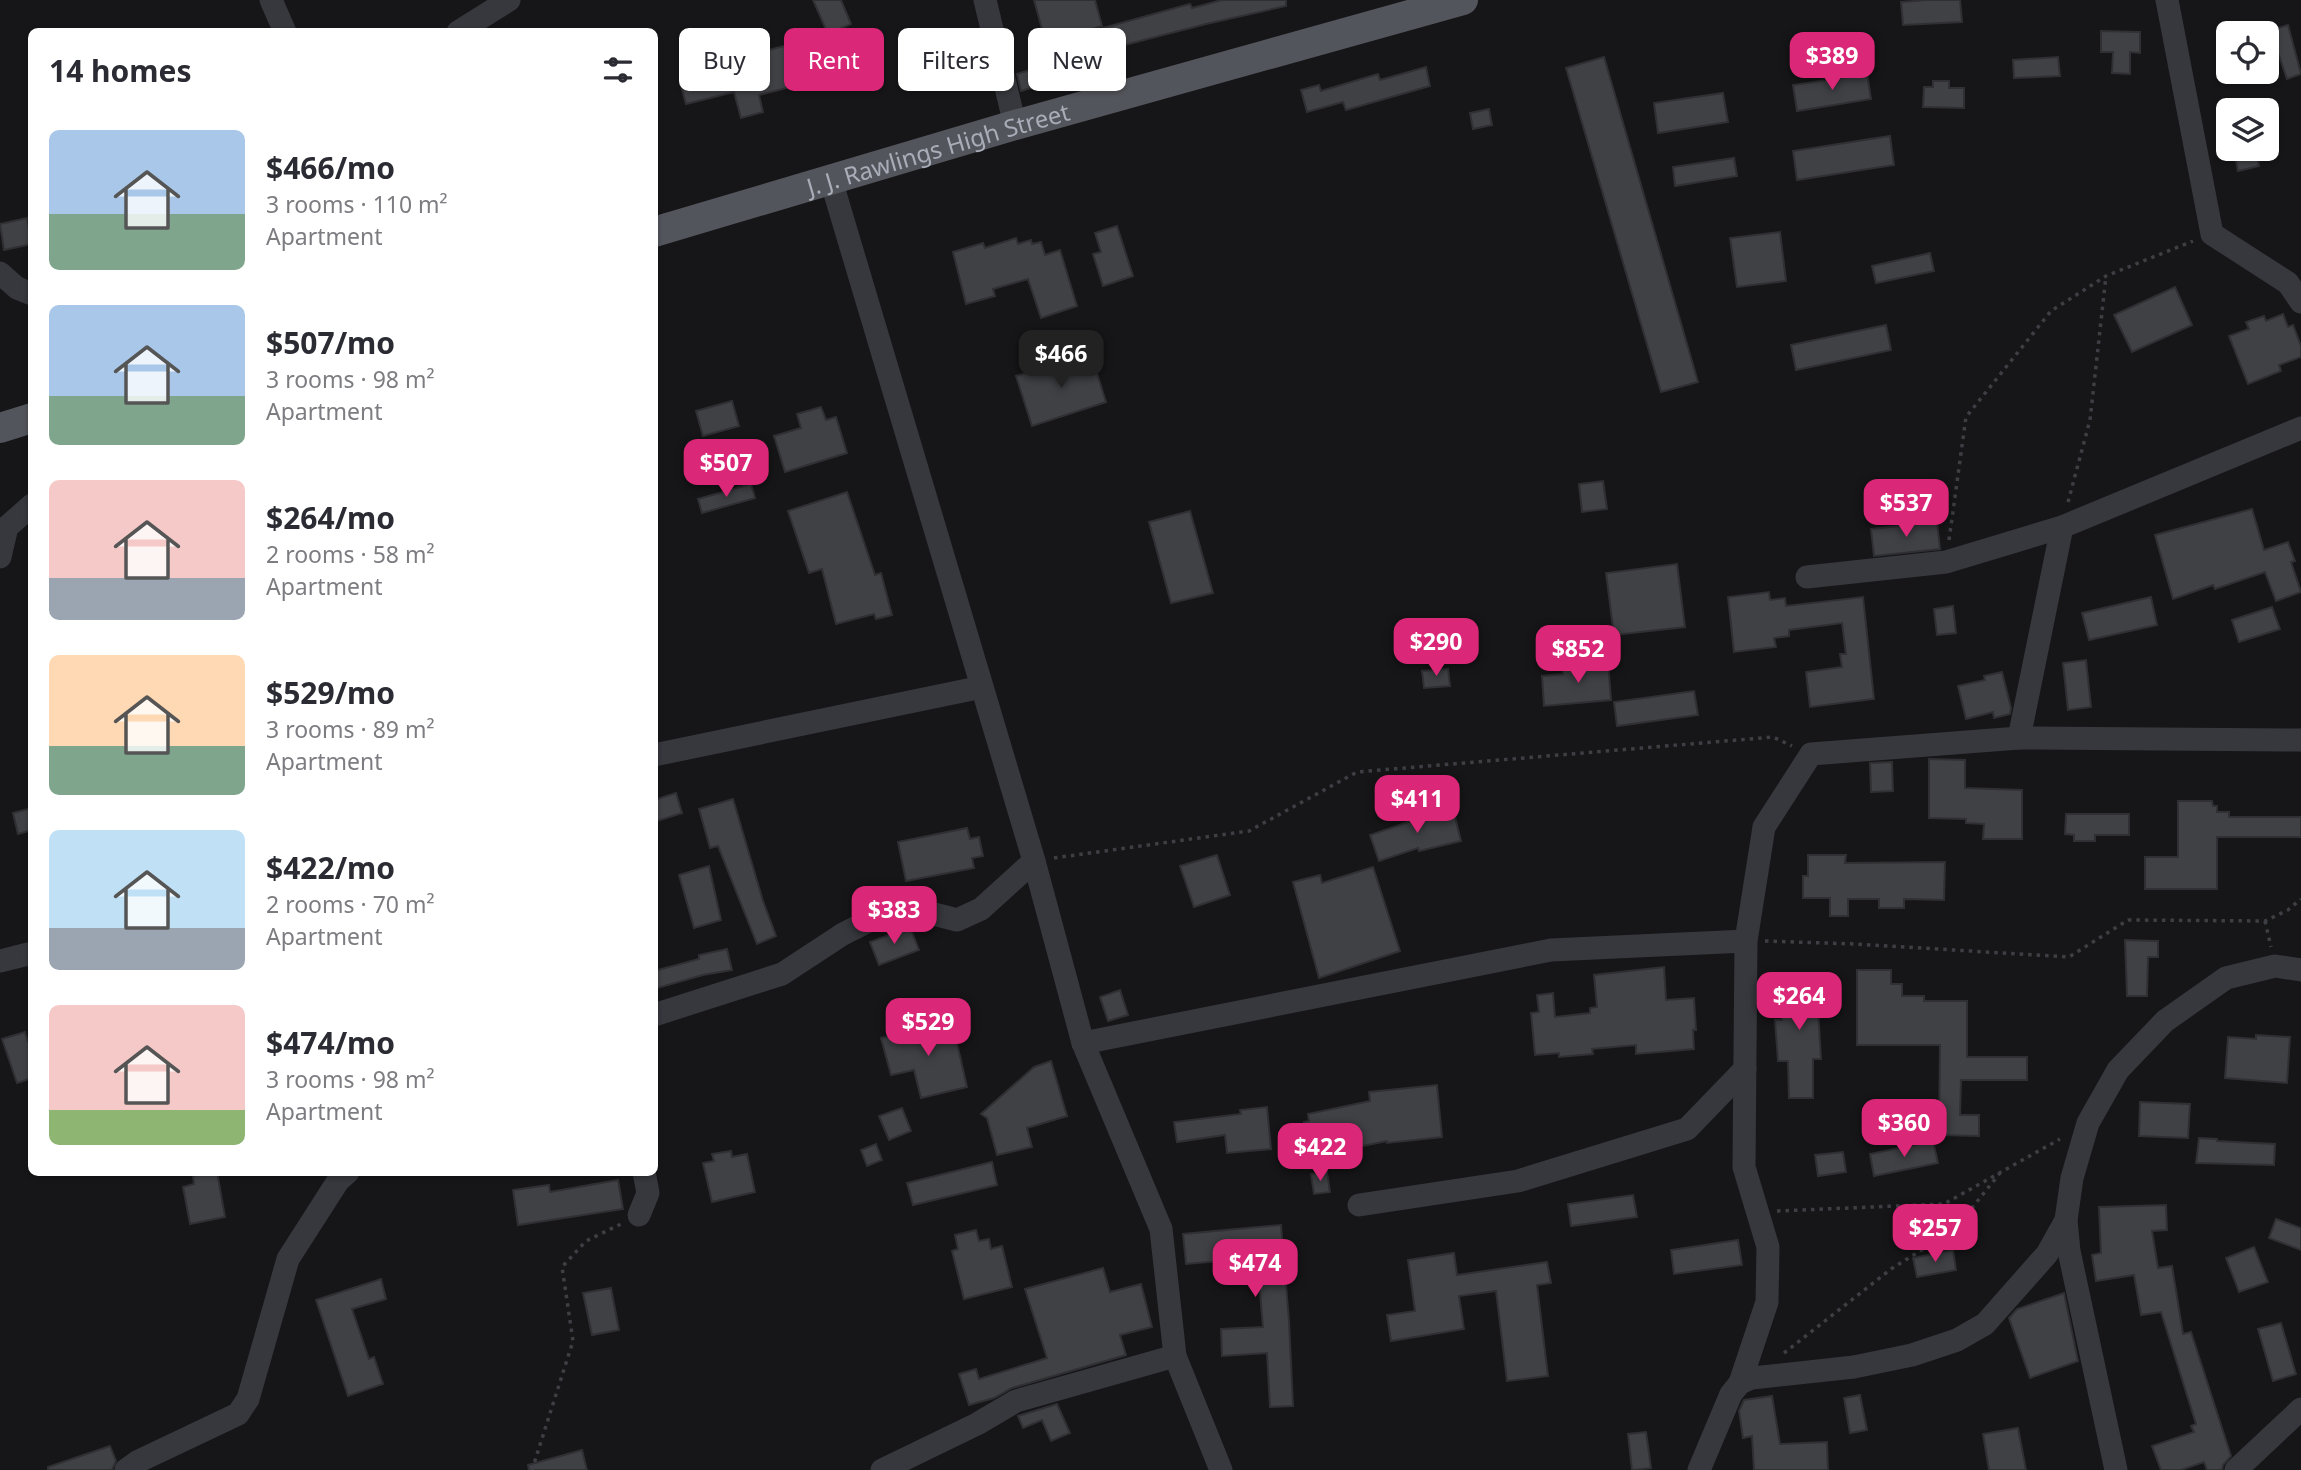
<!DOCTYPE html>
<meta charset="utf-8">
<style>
:root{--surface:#fff;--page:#f2f2f3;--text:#2b2b33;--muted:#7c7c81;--accent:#db2777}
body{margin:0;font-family:"Noto Sans",sans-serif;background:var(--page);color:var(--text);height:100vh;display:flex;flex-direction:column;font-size:26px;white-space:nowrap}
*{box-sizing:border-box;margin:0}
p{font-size:23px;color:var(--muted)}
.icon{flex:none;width:38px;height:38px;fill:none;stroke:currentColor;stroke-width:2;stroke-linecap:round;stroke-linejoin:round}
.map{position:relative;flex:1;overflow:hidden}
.side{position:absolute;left:28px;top:28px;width:630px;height:1148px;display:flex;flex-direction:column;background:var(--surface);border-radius:10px;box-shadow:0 2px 5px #0004}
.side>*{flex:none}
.guide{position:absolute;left:679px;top:28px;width:665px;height:63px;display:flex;gap:14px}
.buttons{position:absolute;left:2216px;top:21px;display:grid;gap:14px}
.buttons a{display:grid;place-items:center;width:63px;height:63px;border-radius:10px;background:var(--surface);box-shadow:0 2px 5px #0004;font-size:35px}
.price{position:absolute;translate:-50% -60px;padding:0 16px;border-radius:14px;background:var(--accent);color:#fff;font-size:23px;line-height:46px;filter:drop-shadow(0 2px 4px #0008)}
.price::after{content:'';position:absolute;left:50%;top:42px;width:21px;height:16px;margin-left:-10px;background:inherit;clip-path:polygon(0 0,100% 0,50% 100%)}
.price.current{background:#222;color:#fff}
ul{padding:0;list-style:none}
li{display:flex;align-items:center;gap:21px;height:175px;padding:0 21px}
li span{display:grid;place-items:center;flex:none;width:196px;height:140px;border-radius:10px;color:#555}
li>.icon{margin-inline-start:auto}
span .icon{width:84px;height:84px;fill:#fffc;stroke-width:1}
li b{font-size:30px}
h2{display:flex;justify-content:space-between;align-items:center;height:84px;padding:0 21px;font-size:30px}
.chip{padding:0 24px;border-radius:10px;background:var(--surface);box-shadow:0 2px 5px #0004;font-size:24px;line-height:63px}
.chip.current{background:var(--accent);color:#fff}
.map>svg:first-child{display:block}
.building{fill:#404145;stroke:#303034;stroke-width:2}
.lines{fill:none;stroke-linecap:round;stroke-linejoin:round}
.path{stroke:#3d3f44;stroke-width:3.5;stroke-dasharray:3.5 5;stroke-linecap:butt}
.minor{stroke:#37383d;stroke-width:23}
.major{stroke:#53555c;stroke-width:30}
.labels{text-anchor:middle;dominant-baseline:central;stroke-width:7;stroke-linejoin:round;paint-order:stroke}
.street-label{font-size:24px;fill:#a8adb8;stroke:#111113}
</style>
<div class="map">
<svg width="2301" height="1470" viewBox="0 0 2301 1470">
<rect width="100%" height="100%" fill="#161618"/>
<g class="building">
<polygon points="813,0 841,0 851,24 828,34"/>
<polygon points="1034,0 1095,0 1102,26 1070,36 1071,40 1047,47"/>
<polygon points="1222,0 1286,0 1286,6 1206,24 1109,49 1103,28 1190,4 1192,8"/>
<polygon points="1927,0 1960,0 1962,22 1903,25 1901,2"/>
<polygon points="2288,25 2301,74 2287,79 2277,50 2266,54 2266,32"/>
<polygon points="2101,31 2140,32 2140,53 2130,52 2130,74 2112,73 2113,52 2101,52"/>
<polygon points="766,38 769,50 788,45 791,56 811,52 818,80 759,95 763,112 741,118 734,92 686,104 680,82 697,77 691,56"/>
<polygon points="1604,57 1698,382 1661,392 1566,68"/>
<polygon points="2058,57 2060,76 2014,78 2013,60"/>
<polygon points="1426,67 1430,86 1346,110 1343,102 1307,112 1301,90 1319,85 1321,91 1378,74 1380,80"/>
<polygon points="1036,68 1041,85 1021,91 1017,74"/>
<polygon points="1867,74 1871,99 1797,111 1793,85"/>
<polygon points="1933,81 1949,81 1949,88 1964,88 1964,108 1923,107 1924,87 1933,87"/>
<polygon points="1723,93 1728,122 1658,133 1654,103"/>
<polygon points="1489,109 1492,125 1473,129 1470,113"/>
<polygon points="1890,136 1894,165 1797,180 1793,151"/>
<polygon points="2234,149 2256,149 2259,166 2238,171"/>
<polygon points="1734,158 1737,176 1675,186 1673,167"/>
<polygon points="27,218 32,244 4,250 0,224"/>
<polygon points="1117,226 1133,276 1103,286 1093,254 1101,252 1095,233"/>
<polygon points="1780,232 1786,281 1737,287 1730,238"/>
<polygon points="1016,238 1018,244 1031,240 1032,244 1041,242 1045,255 1060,250 1077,306 1041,318 1028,279 993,289 995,296 966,304 953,252 983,243 985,248"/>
<polygon points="1930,253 1934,271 1876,283 1872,266"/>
<polygon points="2175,287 2192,325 2132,352 2114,315"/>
<polygon points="2283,314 2288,327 2293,325 2301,346 2301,357 2279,365 2281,371 2248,384 2229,336 2249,329 2246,322 2264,316 2266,321"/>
<polygon points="1886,325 1891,350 1796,370 1791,345"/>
<polygon points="1091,354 1106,402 1032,426 1016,376"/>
<polygon points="732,401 739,426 703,436 696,411"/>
<polygon points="821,407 826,420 836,417 847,453 785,472 774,436 801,428 797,414"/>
<polygon points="1603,481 1607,509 1582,512 1579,484"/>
<polygon points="751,484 755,498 702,513 698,499"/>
<polygon points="847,492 875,575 881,573 892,615 876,619 874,614 836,624 822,569 809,573 788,511"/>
<polygon points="2252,509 2264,550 2288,542 2295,561 2291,562 2301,592 2276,601 2265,572 2215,589 2213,585 2173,599 2155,535"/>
<polygon points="1190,511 1213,593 1171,603 1149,522"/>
<polygon points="1937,522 1940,549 1874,556 1871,529"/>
<polygon points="1677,564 1685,627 1614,635 1606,573"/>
<polygon points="1769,592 1770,600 1785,598 1786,606 1863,597 1874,699 1810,707 1806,672 1842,667 1840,654 1846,654 1842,623 1789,630 1789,636 1774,638 1776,647 1734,652 1728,597"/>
<polygon points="2151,597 2157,625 2089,640 2082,613"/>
<polygon points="1953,606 1956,633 1937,635 1934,609"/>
<polygon points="2272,607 2280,629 2239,642 2232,620"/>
<polygon points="2086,660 2091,707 2068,710 2063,663"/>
<polygon points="1608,662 1611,700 1544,706 1542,676 1563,674 1563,665"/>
<polygon points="1448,669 1450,686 1424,688 1422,671"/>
<polygon points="2002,672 2011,708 2010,714 1994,718 1993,712 1966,719 1958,686 1985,680 1984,676"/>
<polygon points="1694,691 1698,715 1617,726 1614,702"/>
<polygon points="1929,759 1965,760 1965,788 2022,790 2022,839 1983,839 1984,824 1966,823 1966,819 1929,818"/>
<polygon points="1892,762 1893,791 1871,792 1870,763"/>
<polygon points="676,793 682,813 654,822 654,800"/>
<polygon points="733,799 763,901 776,936 757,944 718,846 710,848 699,809"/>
<polygon points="2178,801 2212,801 2213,806 2217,806 2217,812 2229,812 2229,817 2301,817 2301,837 2217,837 2217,889 2145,889 2145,857 2178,857"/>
<polygon points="32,808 32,830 18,834 13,813"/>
<polygon points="1440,808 1442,815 1454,813 1461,841 1419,851 1418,848 1379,861 1370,835 1423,817 1422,812"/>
<polygon points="2066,814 2129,814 2129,835 2095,835 2095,841 2074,841 2074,835 2065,834"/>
<polygon points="967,828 970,839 979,837 983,856 972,858 974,868 906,881 898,842"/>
<polygon points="1217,855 1230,895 1194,907 1180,866"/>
<polygon points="1808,855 1846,855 1845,863 1945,862 1944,900 1904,899 1904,908 1879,908 1879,899 1848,899 1848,916 1830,916 1830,898 1803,898 1803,876 1808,876"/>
<polygon points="709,866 721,920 694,928 679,875"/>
<polygon points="1373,867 1400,951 1319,978 1293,882 1320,875 1322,883"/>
<polygon points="910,927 919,950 879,965 870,942"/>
<polygon points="2125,940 2158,941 2158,957 2148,957 2147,996 2127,996"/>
<polygon points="727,949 732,970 703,975 654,989 654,971 699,959 699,955"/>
<polygon points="1664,967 1666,1000 1694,998 1696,1030 1693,1030 1694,1049 1636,1054 1636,1045 1592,1049 1593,1054 1559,1057 1559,1053 1535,1055 1531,1013 1539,1012 1537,995 1553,993 1555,1017 1590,1013 1590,1008 1597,1007 1594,975"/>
<polygon points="1857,970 1891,970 1891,984 1902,984 1902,996 1924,996 1924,1001 1967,1001 1967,1057 2027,1057 2027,1080 1961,1080 1960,1115 1979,1115 1979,1136 1939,1135 1940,1045 1857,1045"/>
<polygon points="1816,974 1821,1059 1813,1059 1813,1098 1789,1098 1788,1061 1778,1061 1775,1020 1782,1020 1780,976"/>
<polygon points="1120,990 1128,1015 1108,1021 1100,997"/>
<polygon points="952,1021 967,1087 921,1098 914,1070 891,1075 881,1038"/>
<polygon points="25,1032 28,1042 32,1041 32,1078 17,1083 2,1039"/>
<polygon points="2256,1035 2290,1037 2287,1083 2225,1078 2228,1037 2256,1039"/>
<polygon points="1051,1061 1067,1116 1027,1128 1032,1147 997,1155 987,1118 981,1114 1034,1067"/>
<polygon points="1437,1085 1442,1137 1387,1143 1387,1141 1353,1148 1355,1155 1313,1163 1304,1122 1309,1121 1308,1114 1370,1101 1369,1092"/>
<polygon points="2140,1102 2190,1104 2188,1138 2139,1136"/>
<polygon points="1267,1107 1271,1149 1227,1153 1225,1135 1177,1142 1174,1122 1241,1114 1240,1110"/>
<polygon points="902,1108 911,1131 889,1140 879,1116"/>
<polygon points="2199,1138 2217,1139 2217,1141 2275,1144 2274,1165 2196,1163"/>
<polygon points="1933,1141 1938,1163 1874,1176 1870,1154"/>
<polygon points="876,1144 882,1160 867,1166 861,1150"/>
<polygon points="731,1151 732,1157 747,1154 755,1192 712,1202 703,1163 714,1161 712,1154"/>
<polygon points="1843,1152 1846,1172 1818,1176 1815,1155"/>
<polygon points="992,1162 997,1185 913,1205 907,1183"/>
<polygon points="210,1172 217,1172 225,1217 190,1224 183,1187 194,1184 193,1176"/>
<polygon points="1327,1172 1330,1192 1314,1194 1311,1174"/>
<polygon points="618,1180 623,1209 518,1225 513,1190 549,1185 550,1192"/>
<polygon points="1633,1195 1637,1217 1571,1226 1568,1204"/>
<polygon points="2166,1205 2167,1230 2152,1231 2158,1268 2172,1266 2183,1334 2191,1332 2231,1456 2223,1465 2222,1470 2207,1470 2204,1462 2181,1470 2161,1470 2152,1446 2194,1432 2191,1426 2196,1424 2161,1312 2141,1315 2134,1275 2096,1281 2092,1255 2101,1253 2099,1207"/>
<polygon points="2276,1219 2301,1228 2301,1250 2269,1238"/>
<polygon points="1281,1225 1289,1321 1293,1406 1270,1407 1267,1353 1222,1356 1221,1329 1263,1327 1257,1258 1186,1264 1183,1234"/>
<polygon points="976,1230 979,1241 989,1239 991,1249 1002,1246 1012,1287 964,1299 952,1251 958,1249 955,1235"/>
<polygon points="1738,1240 1742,1265 1674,1274 1671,1250"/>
<polygon points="2254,1247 2268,1282 2239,1292 2226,1258"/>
<polygon points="1953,1250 1956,1270 1917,1277 1913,1258"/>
<polygon points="1454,1253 1457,1275 1547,1262 1551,1283 1537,1285 1548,1376 1507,1381 1496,1291 1459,1296 1464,1329 1391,1341 1387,1315 1415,1311 1408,1260"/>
<polygon points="1103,1268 1110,1292 1141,1284 1152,1327 1120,1335 1126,1355 1012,1388 994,1398 969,1405 959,1374 976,1369 979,1379 1047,1358 1025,1289"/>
<polygon points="381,1279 386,1299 352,1309 369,1359 374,1357 383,1384 348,1396 316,1300"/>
<polygon points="611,1288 619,1330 592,1335 583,1293"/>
<polygon points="2064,1293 2078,1361 2030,1378 2009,1318 2017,1309"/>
<polygon points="2281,1323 2296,1374 2273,1381 2258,1329"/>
<polygon points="1860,1395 1867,1430 1850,1433 1844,1398"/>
<polygon points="1772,1396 1780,1444 1827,1442 1828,1470 1754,1470 1752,1436 1743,1438 1739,1411 1744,1400"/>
<polygon points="1057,1404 1070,1433 1051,1441 1042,1420 1023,1428 1018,1416"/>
<polygon points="2018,1428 2026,1470 1989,1470 1983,1434"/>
<polygon points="1646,1432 1651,1468 1632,1470 1628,1434"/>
<polygon points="110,1446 116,1461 112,1470 48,1470 48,1467"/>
<polygon points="582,1450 587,1470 529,1470 528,1465"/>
</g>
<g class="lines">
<g class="path">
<polyline points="2068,502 2090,420 2106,276"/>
<polyline points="1949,540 1966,417 2051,311 2106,276 2193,241"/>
<polyline points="1054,858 1249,831 1357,772 1773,737 1792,746"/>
<polyline points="2265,921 2271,947"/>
<polyline points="1765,941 1855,944 2069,957 2128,920 2265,921 2288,910 2301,899"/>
<polyline points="1777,1211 1944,1204 2060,1139"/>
<polyline points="1784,1353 1891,1269 1955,1229 2000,1173"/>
<polyline points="532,1470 573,1341 562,1267 586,1241 621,1224"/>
</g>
<g class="minor">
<polyline points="271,0 285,32"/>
<polyline points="985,0 1015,125"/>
<polyline points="2167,0 2212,234 2288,283 2301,302"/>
<polyline points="458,32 509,0"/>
<polyline points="831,180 1034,861 1083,1043 1161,1229 1175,1356 1221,1470"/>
<polyline points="0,273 17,288 32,294"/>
<polyline points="0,557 7,527 32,505"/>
<polyline points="1807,577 1946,562 2062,527 2301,428"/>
<polyline points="2019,738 2062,527"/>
<polyline points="654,755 982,687"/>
<polyline points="0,961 32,953"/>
<polyline points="654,1015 782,974 843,934 887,912 907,907 957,920 981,909 1034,861"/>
<polyline points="1083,1043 1551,950 1746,941"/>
<polyline points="1359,1205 1518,1181 1687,1129 1745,1069"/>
<polyline points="639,1215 648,1193 644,1172"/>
<polyline points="1740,1383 1767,1302 1768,1247 1744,1167 1746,941 1764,827 1811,754 2019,738 2301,740"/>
<polyline points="126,1470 137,1462 238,1414 248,1399 288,1259 338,1181 348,1172"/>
<polyline points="882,1470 977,1424 1016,1401 1175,1356"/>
<polyline points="1699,1470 1731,1394 1740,1383 1752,1378 1854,1367 1912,1355 1957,1340 1985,1324 2047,1254 2066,1220"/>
<polyline points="2116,1470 2069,1251 2066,1220 2072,1178 2088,1123 2118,1070 2165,1021 2226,978 2275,966 2301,970"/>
<polyline points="2236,1470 2301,1409"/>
</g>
<g class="major">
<path id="s1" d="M654,232l361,-107 448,-125"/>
<polyline points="0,428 32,418"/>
</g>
</g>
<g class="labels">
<g class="street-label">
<text stroke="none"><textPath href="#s1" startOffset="296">J. J. Rawlings High Street</textPath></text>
</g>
</g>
</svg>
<div class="buttons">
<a><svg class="icon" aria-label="locate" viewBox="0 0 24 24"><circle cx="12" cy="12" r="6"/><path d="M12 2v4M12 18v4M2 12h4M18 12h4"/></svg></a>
<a><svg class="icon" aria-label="layers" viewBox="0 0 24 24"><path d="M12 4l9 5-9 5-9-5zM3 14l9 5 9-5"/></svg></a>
</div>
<b class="price" style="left:1832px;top:92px">$389</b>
<b class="price current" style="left:1061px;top:390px">$466</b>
<b class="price" style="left:726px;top:499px">$507</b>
<b class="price" style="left:1906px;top:539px">$537</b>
<b class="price" style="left:1436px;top:678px">$290</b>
<b class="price" style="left:1578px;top:685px">$852</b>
<b class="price" style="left:1417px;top:835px">$411</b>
<b class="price" style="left:894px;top:946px">$383</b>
<b class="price" style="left:1799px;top:1032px">$264</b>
<b class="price" style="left:928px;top:1058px">$529</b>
<b class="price" style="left:1904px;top:1159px">$360</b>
<b class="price" style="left:1320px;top:1183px">$422</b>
<b class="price" style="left:1935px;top:1264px">$257</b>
<b class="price" style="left:1255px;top:1299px">$474</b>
<div class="guide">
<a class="chip">Buy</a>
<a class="chip current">Rent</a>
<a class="chip">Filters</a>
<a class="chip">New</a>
</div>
<section class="side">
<h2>14 homes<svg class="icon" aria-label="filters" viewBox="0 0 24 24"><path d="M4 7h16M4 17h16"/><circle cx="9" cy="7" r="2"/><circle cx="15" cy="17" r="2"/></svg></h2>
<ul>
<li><span style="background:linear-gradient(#a9c7e8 60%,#7fa58c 0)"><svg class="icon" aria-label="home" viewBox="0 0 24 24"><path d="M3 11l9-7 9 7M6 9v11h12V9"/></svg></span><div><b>$466/mo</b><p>3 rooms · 110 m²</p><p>Apartment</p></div></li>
<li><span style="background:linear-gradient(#a9c7e8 65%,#7fa58c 0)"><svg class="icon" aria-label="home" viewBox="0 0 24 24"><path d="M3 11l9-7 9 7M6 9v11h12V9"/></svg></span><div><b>$507/mo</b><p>3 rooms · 98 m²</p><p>Apartment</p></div></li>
<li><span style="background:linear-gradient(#f6c9c9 70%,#9aa5b1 0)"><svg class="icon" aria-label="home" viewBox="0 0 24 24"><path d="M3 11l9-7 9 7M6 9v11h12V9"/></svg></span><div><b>$264/mo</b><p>2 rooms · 58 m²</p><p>Apartment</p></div></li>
<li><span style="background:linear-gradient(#ffd9b3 65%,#7fa58c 0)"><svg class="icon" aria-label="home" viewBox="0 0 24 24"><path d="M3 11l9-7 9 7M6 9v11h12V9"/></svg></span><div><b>$529/mo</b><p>3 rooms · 89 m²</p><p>Apartment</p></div></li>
<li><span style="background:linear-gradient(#bfe0f5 70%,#9aa5b1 0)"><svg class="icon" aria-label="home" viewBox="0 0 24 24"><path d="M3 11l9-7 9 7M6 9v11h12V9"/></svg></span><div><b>$422/mo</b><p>2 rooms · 70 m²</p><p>Apartment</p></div></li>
<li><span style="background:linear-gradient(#f6c9c9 75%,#8fb573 0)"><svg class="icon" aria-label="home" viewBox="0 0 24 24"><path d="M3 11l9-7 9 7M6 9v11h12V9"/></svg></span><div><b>$474/mo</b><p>3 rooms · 98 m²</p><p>Apartment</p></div></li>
</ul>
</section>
</div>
